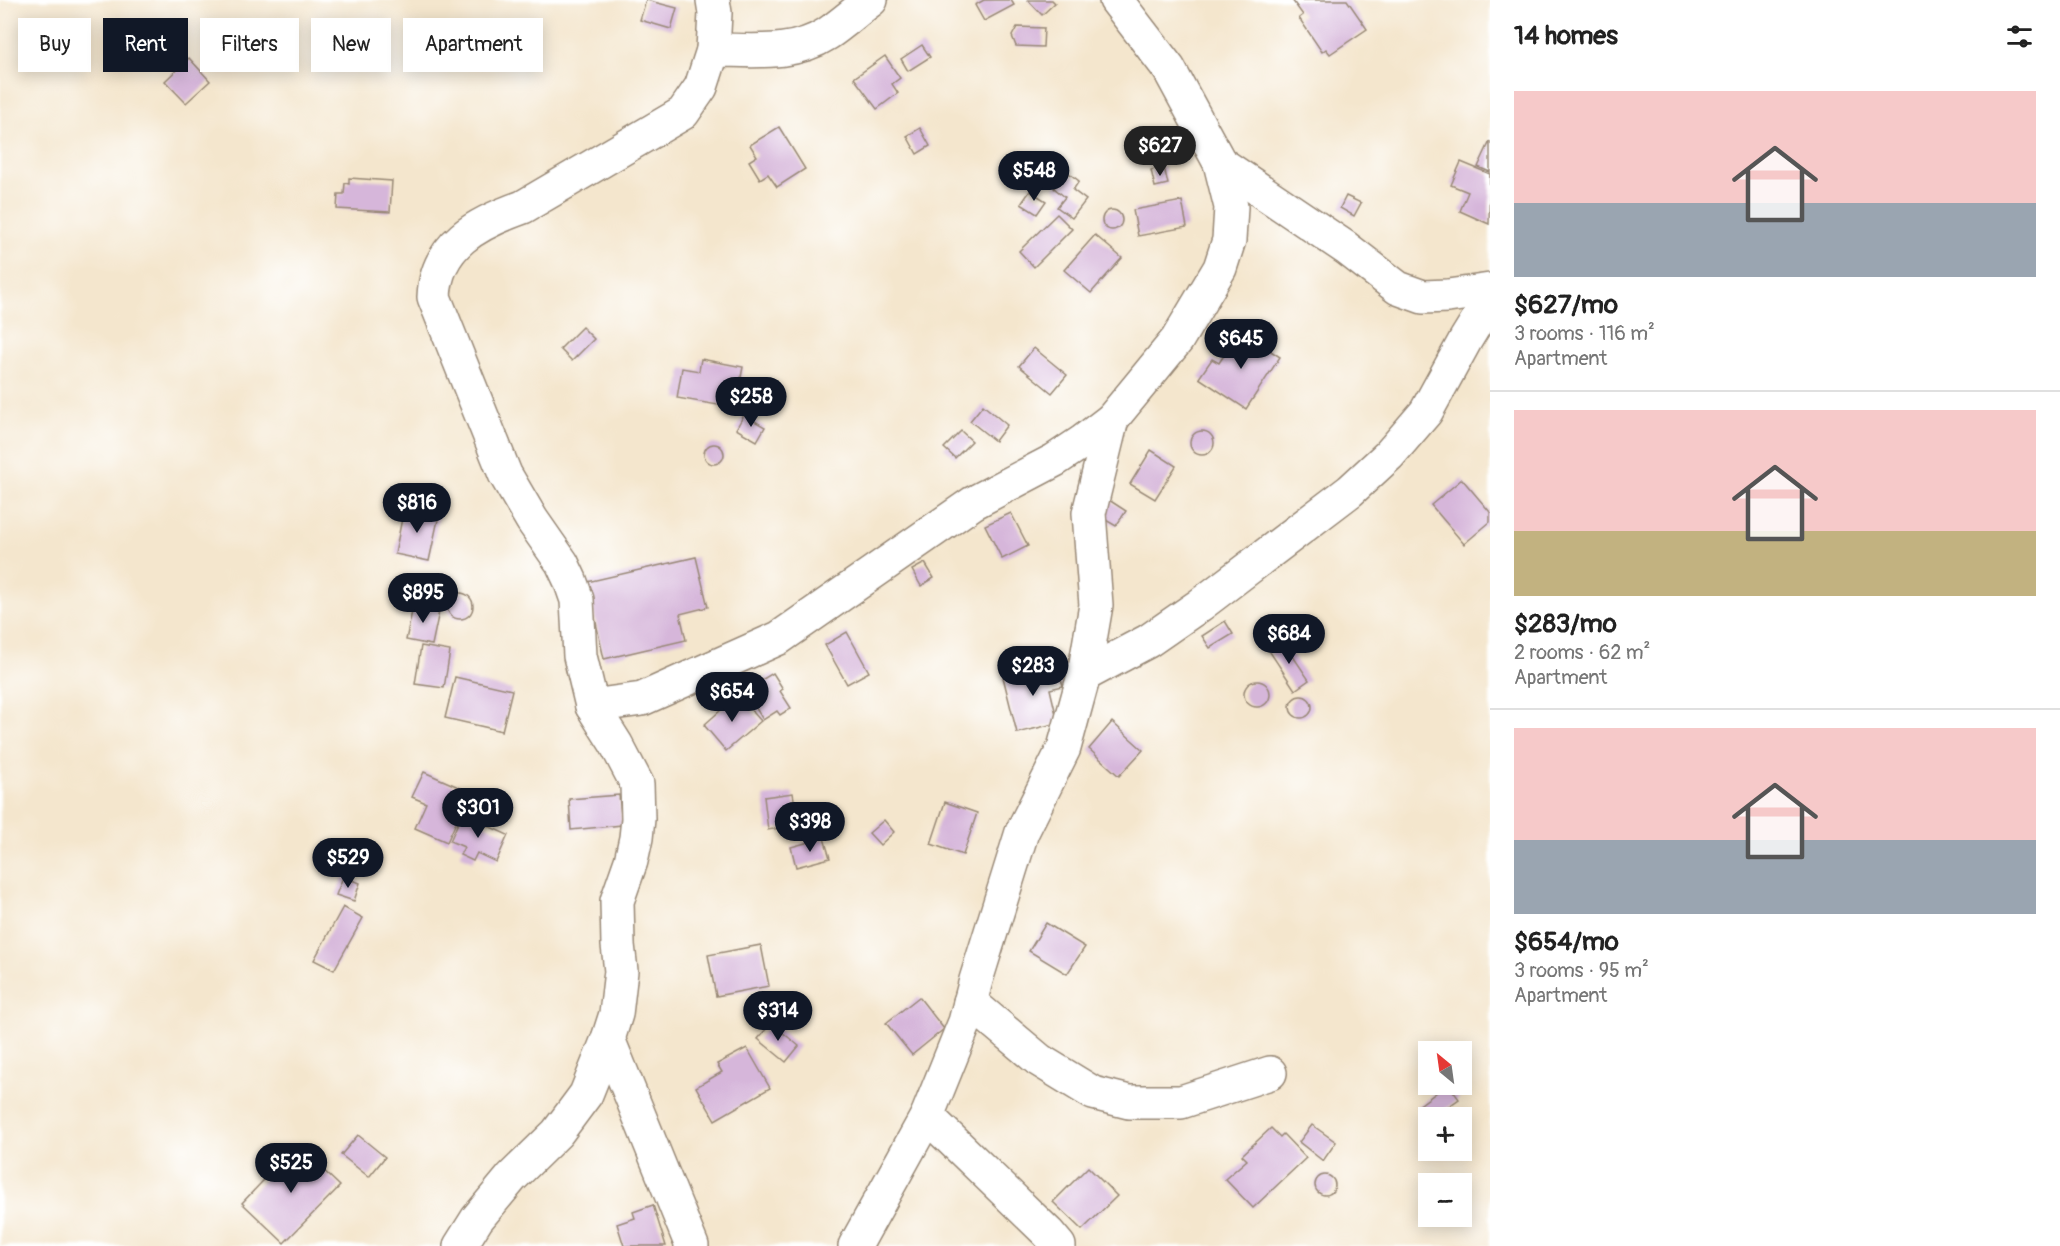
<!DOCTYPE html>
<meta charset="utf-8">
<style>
:root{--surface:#fff;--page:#f6f6f6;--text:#222;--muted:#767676;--line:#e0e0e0;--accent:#111827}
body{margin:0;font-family:Pangolin,sans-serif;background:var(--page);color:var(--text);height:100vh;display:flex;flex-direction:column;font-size:22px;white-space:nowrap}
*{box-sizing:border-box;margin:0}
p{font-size:20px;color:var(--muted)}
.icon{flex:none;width:33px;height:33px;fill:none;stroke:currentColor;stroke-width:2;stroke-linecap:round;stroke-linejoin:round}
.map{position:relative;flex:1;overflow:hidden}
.panel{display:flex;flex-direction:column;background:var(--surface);width:570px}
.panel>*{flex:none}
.hud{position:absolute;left:18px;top:18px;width:570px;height:54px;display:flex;gap:12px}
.needle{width:39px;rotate:331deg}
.buttons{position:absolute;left:1418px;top:1041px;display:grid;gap:12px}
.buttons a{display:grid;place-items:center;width:54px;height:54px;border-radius:0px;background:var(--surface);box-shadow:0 3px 15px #0003;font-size:30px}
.price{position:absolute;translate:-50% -51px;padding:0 14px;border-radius:21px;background:var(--accent);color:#fff;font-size:20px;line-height:39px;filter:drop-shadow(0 2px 3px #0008)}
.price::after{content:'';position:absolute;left:50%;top:36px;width:18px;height:14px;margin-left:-9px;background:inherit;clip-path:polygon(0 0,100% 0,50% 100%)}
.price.on{background:#222;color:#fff}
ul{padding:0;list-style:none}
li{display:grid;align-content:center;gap:12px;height:318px;padding:0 24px}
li+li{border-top:2px solid var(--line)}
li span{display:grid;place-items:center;height:186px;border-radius:0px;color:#555}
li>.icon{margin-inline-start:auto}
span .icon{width:108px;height:108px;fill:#fffc;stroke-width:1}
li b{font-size:26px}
h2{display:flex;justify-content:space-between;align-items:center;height:72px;padding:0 24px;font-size:26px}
.pill{padding:0 21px;border-radius:0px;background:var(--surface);box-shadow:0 3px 15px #0003;font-size:21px;line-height:54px}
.pill.on{background:var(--accent);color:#fff}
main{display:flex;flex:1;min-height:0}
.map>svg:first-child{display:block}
.building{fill:#d6b6da}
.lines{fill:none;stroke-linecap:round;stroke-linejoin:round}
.minor-casing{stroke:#988876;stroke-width:36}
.minor{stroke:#fff;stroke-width:33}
</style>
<main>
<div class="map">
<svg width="1490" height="1246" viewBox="0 0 1490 1246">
<rect width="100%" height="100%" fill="#fff"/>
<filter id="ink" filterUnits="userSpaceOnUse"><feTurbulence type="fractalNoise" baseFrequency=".0167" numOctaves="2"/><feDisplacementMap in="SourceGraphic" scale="12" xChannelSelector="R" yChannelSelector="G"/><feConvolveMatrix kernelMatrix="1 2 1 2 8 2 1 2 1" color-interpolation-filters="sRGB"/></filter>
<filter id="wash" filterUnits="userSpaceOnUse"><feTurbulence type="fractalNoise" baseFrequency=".008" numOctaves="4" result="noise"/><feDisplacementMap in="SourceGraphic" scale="24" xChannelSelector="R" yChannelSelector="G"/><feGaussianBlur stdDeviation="1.35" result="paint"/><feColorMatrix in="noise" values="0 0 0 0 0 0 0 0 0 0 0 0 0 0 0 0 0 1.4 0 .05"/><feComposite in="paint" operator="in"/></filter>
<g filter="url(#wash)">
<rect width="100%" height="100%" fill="#f4e6cd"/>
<g id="blocks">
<g class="building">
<polygon points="646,0 677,8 671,29 640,20"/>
<polygon points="984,0 1011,0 1014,5 984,21 975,5"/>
<polygon points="1028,0 1052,0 1055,3 1042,15"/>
<polygon points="1292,0 1347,0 1367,29 1330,54 1326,49 1322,52 1299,18 1303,15"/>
<polygon points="1017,27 1044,28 1043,47 1016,46 1012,36"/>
<polygon points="922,45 930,57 908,71 901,59"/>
<polygon points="885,56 900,78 892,84 898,93 877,109 854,78"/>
<polygon points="189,58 210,81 186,103 165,81"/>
<polygon points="779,127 805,169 777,187 768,174 760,179 749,161 757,156 750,145"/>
<polygon points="920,128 930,146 917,154 907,136"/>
<polygon points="1490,141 1490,172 1478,167"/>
<polygon points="1461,162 1490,174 1489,224 1460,211 1468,192 1451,185"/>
<polygon points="1164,167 1168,184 1155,187 1151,170"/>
<polygon points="1066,171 1079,181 1073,190 1086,200 1072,218 1057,207 1065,197 1054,188"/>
<polygon points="349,178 392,181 390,212 337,209 338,194 344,194 345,183 349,184"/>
<polygon points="1030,191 1046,201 1037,214 1021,204"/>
<polygon points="1346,196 1361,203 1354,216 1340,208"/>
<polygon points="1182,201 1187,227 1138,236 1133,210"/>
<circle cx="1112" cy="220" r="10"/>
<polygon points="1057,214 1072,229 1034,267 1019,251"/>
<polygon points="1095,235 1122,258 1091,293 1064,270"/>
<polygon points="582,327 594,339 572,361 560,349"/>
<polygon points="1240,331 1280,357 1246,409 1199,378 1212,359 1219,363"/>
<polygon points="1034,348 1067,375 1052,393 1019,366"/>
<polygon points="701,359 743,367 735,408 677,398 682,368 699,371"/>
<polygon points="983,405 1007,425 995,441 970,421"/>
<polygon points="744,415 765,427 757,441 736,429"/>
<polygon points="961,431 972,441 955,458 944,448"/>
<circle cx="1202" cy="443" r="12"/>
<circle cx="714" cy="454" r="10"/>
<polygon points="1151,450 1176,466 1155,499 1130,484"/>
<polygon points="1462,479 1490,512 1490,522 1464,544 1431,505"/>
<polygon points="1109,500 1126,511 1116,526 1099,516"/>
<polygon points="404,508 439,515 429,561 395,554"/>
<polygon points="1011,513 1028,546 1002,559 985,525"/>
<polygon points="696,557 708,607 680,614 686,640 604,659 587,582"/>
<polygon points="925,563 934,578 921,586 912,570"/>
<circle cx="460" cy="606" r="13"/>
<polygon points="414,602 440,607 432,645 406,640"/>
<polygon points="1225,621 1233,634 1210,648 1202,636"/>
<polygon points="847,632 869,672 847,684 825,645"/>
<polygon points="1282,640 1309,680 1295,690 1268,649"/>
<polygon points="421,646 450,651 444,688 415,684"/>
<polygon points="1057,664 1063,686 1050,689 1058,723 1017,733 1003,677"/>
<polygon points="773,673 783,689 780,691 791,708 780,715 777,711 763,720 745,690"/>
<polygon points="455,677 512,690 502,731 445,718"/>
<circle cx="1257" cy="694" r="13"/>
<polygon points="738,695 761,721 726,751 704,725"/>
<circle cx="1301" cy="707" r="11"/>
<polygon points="1112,722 1143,750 1119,776 1089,749"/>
<polygon points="424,772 470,792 447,842 415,828 426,803 412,797"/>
<polygon points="793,793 798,825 768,830 764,797"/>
<polygon points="619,795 622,825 571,830 569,799"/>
<polygon points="945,802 977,813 963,855 931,844"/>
<polygon points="462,814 508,835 496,862 477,853 473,861 460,855 464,847 450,841"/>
<polygon points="884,820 894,832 880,845 869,833"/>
<polygon points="824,838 830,858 796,867 791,847"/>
<polygon points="343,877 360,883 354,901 336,895"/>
<polygon points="343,907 363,918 334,970 314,960"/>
<polygon points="1046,923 1085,947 1067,974 1029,951"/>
<polygon points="761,945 769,986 716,996 708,955"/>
<polygon points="919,997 944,1029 912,1055 886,1023"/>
<polygon points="771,1023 799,1046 786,1062 758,1039"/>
<polygon points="747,1048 770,1088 715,1120 696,1087 722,1072 717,1064"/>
<polygon points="1448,1084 1459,1099 1432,1118 1428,1118 1428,1122 1417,1107"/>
<polygon points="1312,1125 1336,1142 1323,1161 1299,1142"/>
<polygon points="1271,1128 1280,1137 1283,1134 1306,1158 1253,1208 1225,1179 1247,1160 1242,1155"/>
<polygon points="358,1135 385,1157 369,1177 341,1155"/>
<polygon points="297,1145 340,1186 284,1243 242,1203"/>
<polygon points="1088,1167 1117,1196 1082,1230 1053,1202"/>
<circle cx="1325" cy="1185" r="10"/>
<polygon points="653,1205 666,1246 624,1246 617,1224 635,1218 633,1212"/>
</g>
</g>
</g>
<g filter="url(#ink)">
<use href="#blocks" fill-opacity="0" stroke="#988876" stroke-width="1.5"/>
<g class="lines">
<defs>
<g id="minor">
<path d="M713,50c38,0 80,6 114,-16 15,-10 29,-23 44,-34"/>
<polyline points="1220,163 1346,248 1398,288 1423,297 1448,296 1490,290"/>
<polyline points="1084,675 1148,641 1200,605 1350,491 1389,455 1426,412 1466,339 1490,300"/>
<polyline points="592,706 642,699 779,638 973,503 1055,460 1082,442 1112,419 1177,340 1220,268 1229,240 1231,207 1220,163 1169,69 1116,0"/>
<polyline points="970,1002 1039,1060 1093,1093 1129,1102 1181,1102 1270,1073"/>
<polyline points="608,1039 692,1246"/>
<polyline points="927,1116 1048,1233 1059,1246"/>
<path d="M460,1246l17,-27 35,-42 45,-44 29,-39 22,-55 8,-25 5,-43 -3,-26 -1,-44 14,-40 5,-23 2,-19 -1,-35 -21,-40 -24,-38 -12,-50 -3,-56 -7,-20 -8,-17 -30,-43 -27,-46 -71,-177c2,-53 44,-74 89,-90l160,-94 18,-26 12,-37 2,-37 -2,-13"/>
<polyline points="855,1246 927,1116 965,1022 976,980 1022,832 1064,748 1084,675 1096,605 1089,513 1112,419"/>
</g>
</defs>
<use href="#minor" class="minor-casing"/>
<use href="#minor" class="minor"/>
</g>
</g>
</svg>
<div class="buttons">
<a><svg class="needle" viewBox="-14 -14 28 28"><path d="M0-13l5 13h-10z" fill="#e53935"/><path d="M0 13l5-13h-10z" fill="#767676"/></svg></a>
<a>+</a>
<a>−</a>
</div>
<b class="price on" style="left:1160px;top:177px">$627</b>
<b class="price" style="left:1034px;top:202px">$548</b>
<b class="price" style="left:1241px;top:370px">$645</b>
<b class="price" style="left:751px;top:428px">$258</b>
<b class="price" style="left:417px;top:534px">$816</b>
<b class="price" style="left:423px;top:624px">$895</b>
<b class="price" style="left:1289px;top:665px">$684</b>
<b class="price" style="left:1033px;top:697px">$283</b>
<b class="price" style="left:732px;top:723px">$654</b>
<b class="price" style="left:478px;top:839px">$301</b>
<b class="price" style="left:810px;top:853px">$398</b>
<b class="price" style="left:348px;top:889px">$529</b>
<b class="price" style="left:778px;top:1042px">$314</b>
<b class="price" style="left:291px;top:1194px">$525</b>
<div class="hud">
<a class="pill">Buy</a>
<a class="pill on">Rent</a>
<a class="pill">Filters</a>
<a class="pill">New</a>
<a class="pill">Apartment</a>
</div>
</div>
<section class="panel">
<h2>14 homes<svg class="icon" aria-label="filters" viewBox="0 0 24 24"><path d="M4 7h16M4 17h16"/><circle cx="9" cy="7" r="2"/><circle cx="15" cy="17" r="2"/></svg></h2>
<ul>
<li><span style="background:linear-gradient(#f6c9c9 60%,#9aa5b1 0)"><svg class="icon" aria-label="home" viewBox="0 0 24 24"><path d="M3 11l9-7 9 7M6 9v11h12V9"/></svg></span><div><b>$627/mo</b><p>3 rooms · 116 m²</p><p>Apartment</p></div></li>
<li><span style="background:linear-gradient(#f6c9c9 65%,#c2b280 0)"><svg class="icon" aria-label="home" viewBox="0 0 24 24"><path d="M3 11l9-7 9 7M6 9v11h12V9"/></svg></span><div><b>$283/mo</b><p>2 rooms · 62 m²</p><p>Apartment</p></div></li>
<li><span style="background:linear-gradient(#f6c9c9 60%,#9aa5b1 0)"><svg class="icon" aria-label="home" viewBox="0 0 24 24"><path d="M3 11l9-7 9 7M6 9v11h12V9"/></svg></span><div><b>$654/mo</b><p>3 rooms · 95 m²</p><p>Apartment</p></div></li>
</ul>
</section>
</main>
